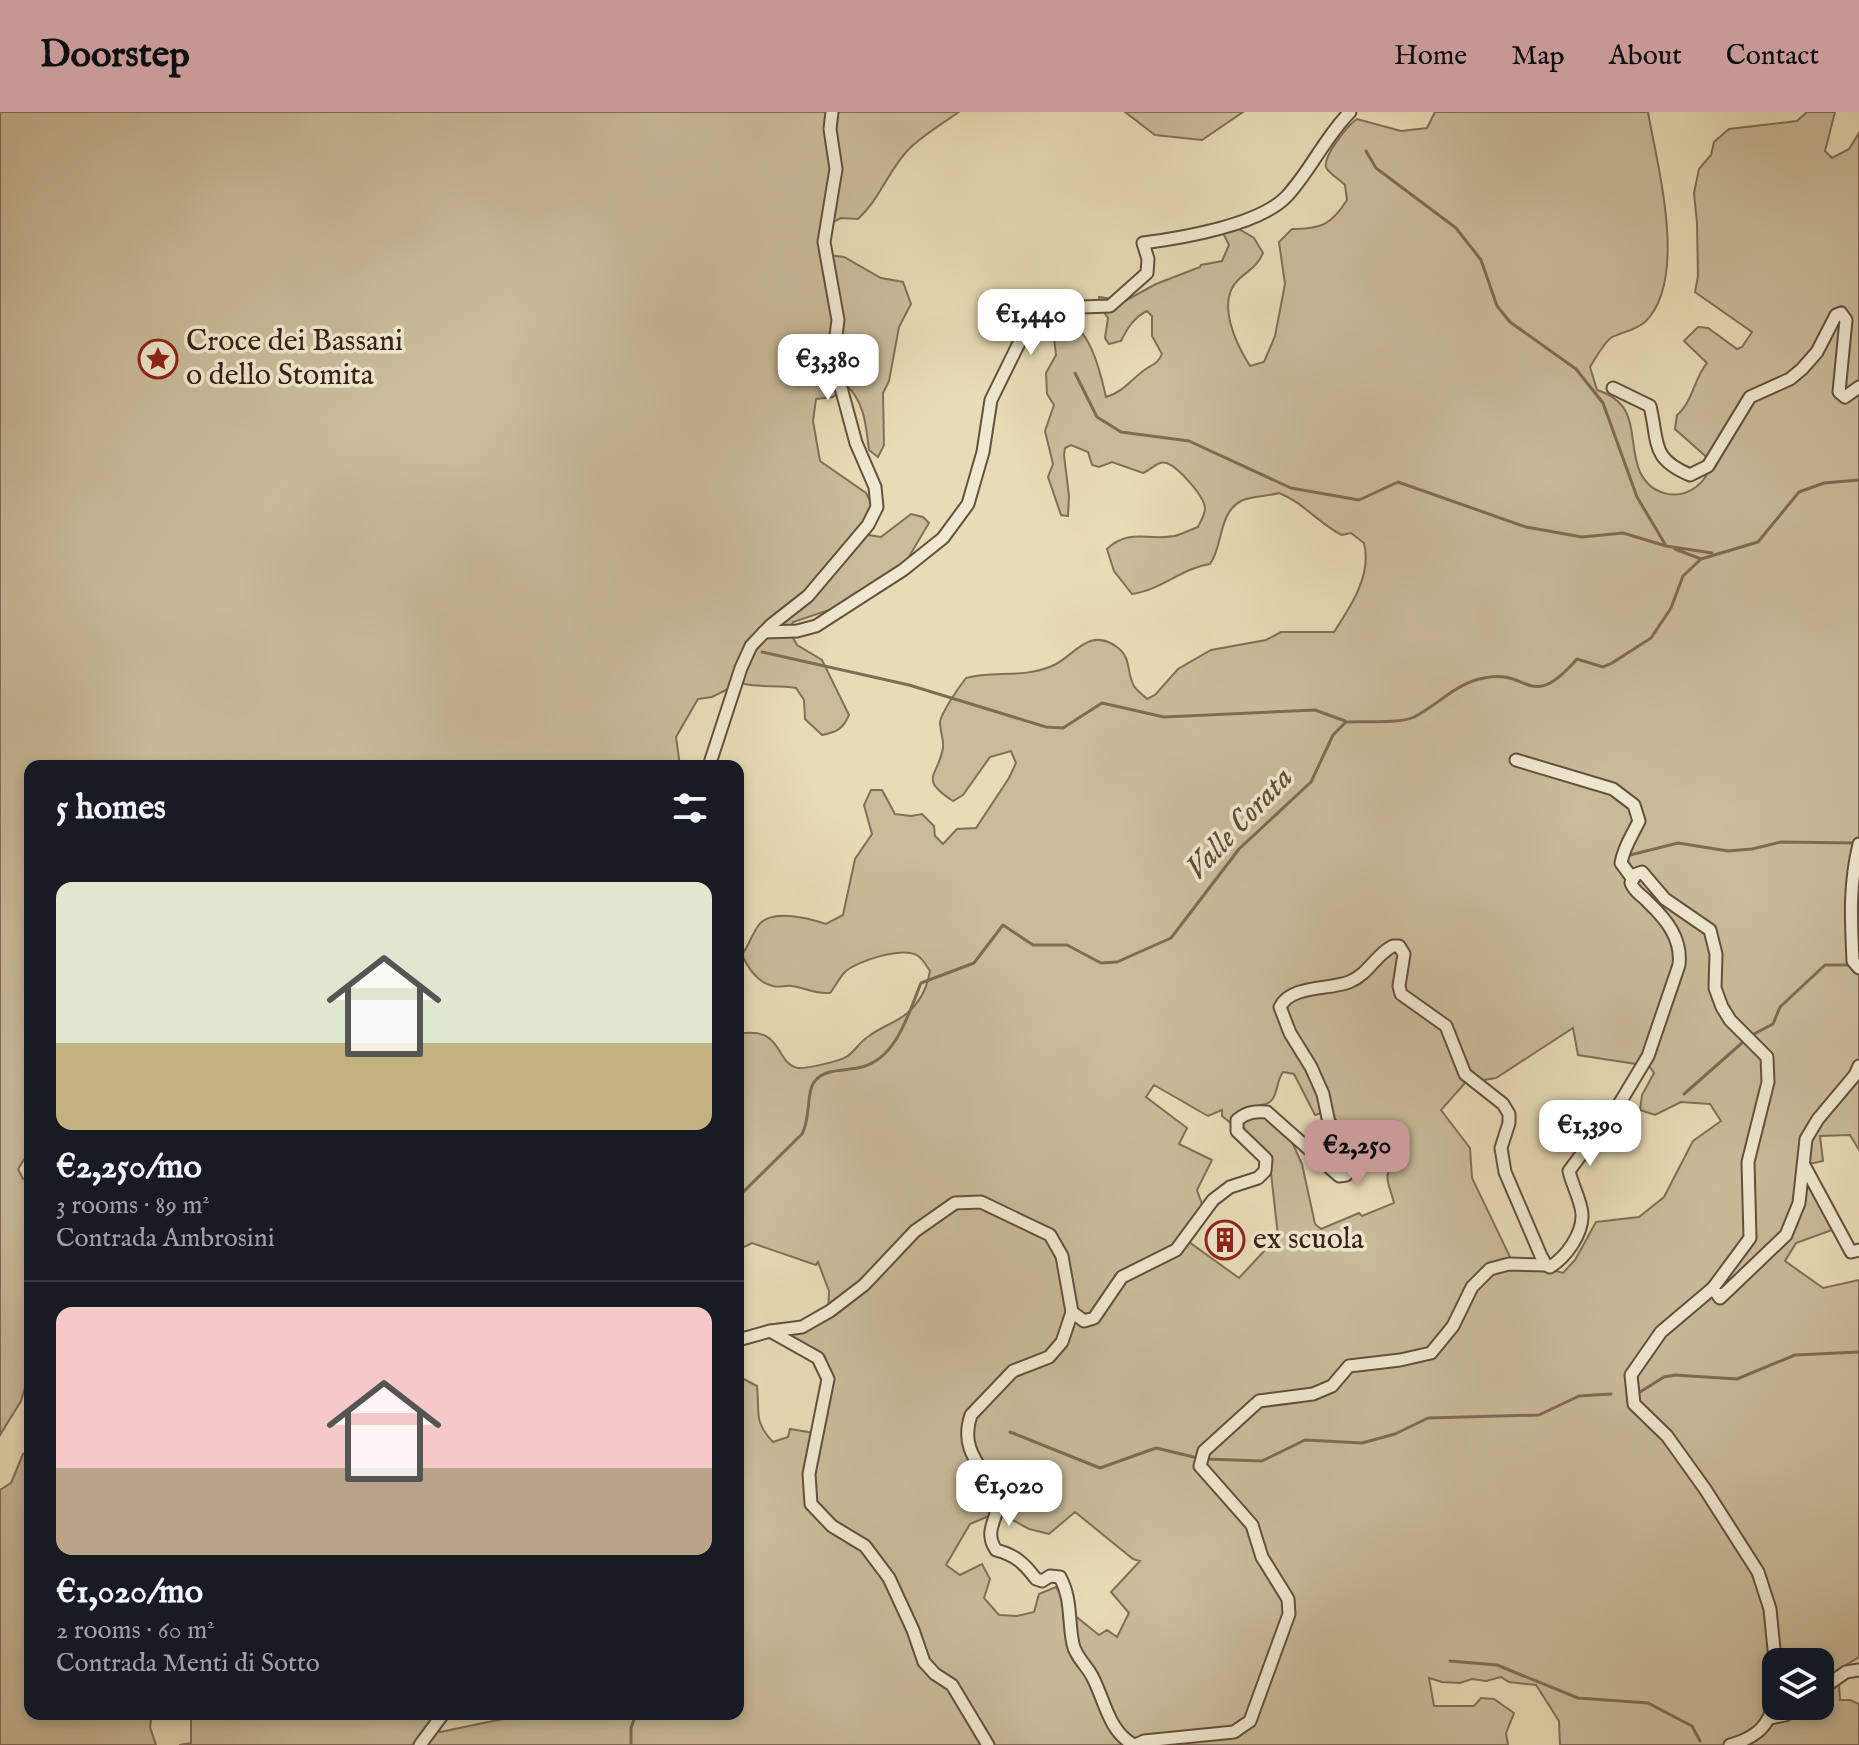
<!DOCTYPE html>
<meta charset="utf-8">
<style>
:root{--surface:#171b24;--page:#20242c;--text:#f1f3f6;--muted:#9ea1a6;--line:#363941;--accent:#c59692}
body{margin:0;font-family:"IM FELL English",serif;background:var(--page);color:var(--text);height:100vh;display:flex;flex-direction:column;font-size:30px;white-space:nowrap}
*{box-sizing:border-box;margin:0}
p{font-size:26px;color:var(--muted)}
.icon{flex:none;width:44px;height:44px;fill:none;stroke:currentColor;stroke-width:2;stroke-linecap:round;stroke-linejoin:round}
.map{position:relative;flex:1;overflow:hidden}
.details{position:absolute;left:24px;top:648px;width:720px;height:960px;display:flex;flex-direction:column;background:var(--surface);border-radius:16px;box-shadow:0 4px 12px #0003}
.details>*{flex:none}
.tools{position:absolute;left:1762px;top:1536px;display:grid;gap:16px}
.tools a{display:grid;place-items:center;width:72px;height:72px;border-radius:16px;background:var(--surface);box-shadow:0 4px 12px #0003;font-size:40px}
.price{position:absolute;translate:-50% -68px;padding:0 18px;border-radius:16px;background:#fff;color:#222;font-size:26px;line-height:52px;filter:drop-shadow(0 2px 4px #0008)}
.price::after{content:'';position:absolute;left:50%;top:48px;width:24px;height:18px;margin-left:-12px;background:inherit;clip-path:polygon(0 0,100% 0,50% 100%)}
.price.active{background:var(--accent);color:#111}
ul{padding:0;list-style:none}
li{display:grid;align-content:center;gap:16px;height:424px;padding:0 32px}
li+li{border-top:2px solid var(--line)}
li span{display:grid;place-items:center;height:248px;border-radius:16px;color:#555}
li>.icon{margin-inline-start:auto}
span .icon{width:144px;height:144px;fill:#fffc;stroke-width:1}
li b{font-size:34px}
h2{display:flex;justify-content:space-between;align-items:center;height:96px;padding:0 32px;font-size:34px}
header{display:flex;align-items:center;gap:48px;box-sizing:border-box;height:112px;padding:0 40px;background:var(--accent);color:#111}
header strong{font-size:38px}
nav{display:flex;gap:44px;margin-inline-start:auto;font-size:28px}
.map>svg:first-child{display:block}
.green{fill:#cabc9b;stroke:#816f59;stroke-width:2;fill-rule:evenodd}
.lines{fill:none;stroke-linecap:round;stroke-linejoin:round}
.stream{stroke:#7e6c56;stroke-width:3}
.minor-casing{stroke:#64503f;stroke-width:15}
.minor{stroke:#f0e8d0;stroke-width:11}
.labels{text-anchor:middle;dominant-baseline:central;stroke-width:7;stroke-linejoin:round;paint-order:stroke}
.poi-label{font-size:30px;fill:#382217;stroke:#f0e8d0;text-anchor:start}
.water-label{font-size:32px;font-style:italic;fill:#614d3c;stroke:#f0e8d0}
</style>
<header>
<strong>Doorstep</strong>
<nav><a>Home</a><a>Map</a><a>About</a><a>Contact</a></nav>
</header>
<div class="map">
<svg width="1859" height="1633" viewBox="0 0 1859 1633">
<rect width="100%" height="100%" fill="#e8dcb6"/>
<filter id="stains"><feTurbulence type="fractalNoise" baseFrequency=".0025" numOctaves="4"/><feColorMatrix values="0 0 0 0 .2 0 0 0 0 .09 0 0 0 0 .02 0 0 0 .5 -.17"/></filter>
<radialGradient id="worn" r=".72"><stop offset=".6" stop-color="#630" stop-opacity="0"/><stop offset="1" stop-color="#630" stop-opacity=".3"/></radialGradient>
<g class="green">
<path d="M0,0h959c-17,12 -38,24 -52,39 -19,21 -28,49 -49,68l-17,-1 -12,6v31l15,2 37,21 22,4 8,22 -12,23 -10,54 -6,12 1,52 -6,12 -9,-7c-3,-23 -4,-48 -23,-65l-13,12 -17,2 -3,22 7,40 46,32 7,14 -5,24 1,4 12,2 30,-23 12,3 6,6 -25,42 -57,39 -54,18 -4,9 8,14 25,15 27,55c-6,14 -12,17 -27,20l-17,-16 -1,-19 -8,-12c-19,-3 -37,0 -56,-5l-28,14 -14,2 -22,38 4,29h-650v384l-12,19 5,10 7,-2v193l-9,31 -21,34z"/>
<polygon points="1125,0 1243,0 1202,28 1155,23"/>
<path d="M1435,0h213c9,53 41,167 -3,210 -9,8 -22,10 -33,15 -9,6 -16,21 -22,30l7,23c46,15 29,50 43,82 11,23 37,29 56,15 9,-7 14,-15 15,-26l-36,-32 2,-14c16,-13 17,-37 30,-52l-23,-22 14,-14 10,1 29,21 5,-2 10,-15 -57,-40 3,-16 -1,-53 -3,-30 5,-24 12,-14 3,-13 15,-13 68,-8 10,-9h28l-10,39 7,7 17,-9 10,-16v1017l-9,-15 -30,1 3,25 -14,3 -1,16 24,50 -36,13 -11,18 38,27 36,-8v377l-21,13 2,30h10l9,4v41h-299l-1,-24 -23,-36 -27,-3 -8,-5 -15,4 -14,-2 -12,4 -18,-1 -13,-4 5,28h40l7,-8 13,1 20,14 -8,20 2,12h-1329l12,-2v-29h240l9,18 63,-13 -1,-5h236v-338l19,10c3,26 -4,35 16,56l15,-5 2,-8 30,5 12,-53 -27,-32 -17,-14 24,-14 16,-4 1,-26 -11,-29 -2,3 -64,-22 -14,7v-216c47,-8 35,28 60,34 7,1 42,-7 48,-11 9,-5 14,-16 23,-21 13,-10 30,-14 42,-26 11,-12 16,-23 19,-39 -3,-4 -7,-12 -12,-15 -15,-10 -61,5 -73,16 -6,6 -10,15 -15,21 -18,1 -23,-5 -38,-7 -6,-1 -13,2 -19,0 -15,-3 -25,-18 -31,-31 6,-9 10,-20 16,-29 12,-18 50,-8 68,-2l17,-9 12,-56 17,-25 -8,-29 7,-15h11l13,24 16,2 11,-2 12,12 1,10 8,8 14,-15 19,-1 33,-50 7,-15 -5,-12 -21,6 -27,38 -10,6c-35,-23 -15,-24 -10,-53 1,-8 -3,-17 -3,-26 1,-9 19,-35 26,-44 28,-8 55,1 86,-12 22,-9 36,-40 65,-19 15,11 9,25 17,39 2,4 9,9 13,13l8,-4 23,-26 33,-19 55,-10 15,-8h53c17,-26 38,-57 30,-89l-13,-10 -9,2c-23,-11 -39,-33 -63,-42 -10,3 -32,4 -38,8 -23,12 -18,46 -31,63 -28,4 -49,26 -78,30l-18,-23 -7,-22c22,-21 41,-8 67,-13 8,-2 16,-6 24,-9 3,-7 7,-12 7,-19 -1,-12 -26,-40 -38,-45 -9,-3 -16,7 -24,10l-31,-11 -13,5 -7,-2 -4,-13 -17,-7 -6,3 -1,7 5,41 -1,20 -7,-1 -13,-38 5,-13 -8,-33 9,-26 -7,-11 -1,-21 10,-18c-1,-13 -5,-20 4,-31 29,-6 41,51 46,73 17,-5 24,-16 37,-26 8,-6 15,-7 19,-17l-10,-18v-20l-5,-5c-13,6 -20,18 -26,30l-12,3 -4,-6 3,-20 -8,-11 -1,-10 26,4 31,-17 44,-17 1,-2 21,-4 7,-16 -6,-12 16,-4 15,9 9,15c-6,14 -13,16 -24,26 -24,22 -3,65 11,87l14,-4 11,-26 10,-52 -6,-42 13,-13c29,0 39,-4 55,-29l-2,-15c-6,-6 -17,-12 -19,-18 -3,-11 22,-42 31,-48l44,12 26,-3zM1573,916l5,27 71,11 5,7 -12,22 -2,15 15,5 26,-13 29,2 11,17 -28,20 -29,56 -25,20 -43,5 -21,38 -12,13 -52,-14 -39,-81 -2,-30 -29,-38 24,-27 31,-5zM1283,960l11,2 21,41 14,-4 21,27 2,21 41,3c-11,17 -3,23 1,41l-32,13 -3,-3 -38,16 -6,-5 -13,-60 -14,-31 -27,-28c19,-2 13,-21 22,-33zM1154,973l54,31 14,-6v6l10,8 11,-4 1,14 25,21 9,81 -39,42 -54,-39 21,-23 -9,-26 15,-30 -33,-16 8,-16 -41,-31zM998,1400l31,17 20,5 26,-22 58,47 7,2 -29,31 18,21 -12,24 -10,-7 -8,5 -26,-21 -17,-27 -17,7 -5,18 -17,4 -18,-1 -15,-17 6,-19 -8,-15 -22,11 -14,-10 24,-41zM1776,1550h44v44h-44z"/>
<polygon points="30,1339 30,1602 152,1602 150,1615 156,1633 0,1633 0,1378 11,1371 23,1342"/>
</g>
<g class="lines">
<g class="stream">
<polyline points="1366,39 1376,56 1456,116 1481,148 1497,194 1510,210 1576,257 1603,291 1637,385 1665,432"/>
<polyline points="1075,261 1097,305 1121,320 1189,329 1291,376 1359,388 1398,370 1526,415 1582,425 1623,421 1666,434 1712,441"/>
<polyline points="1675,437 1701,447"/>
<polyline points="762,540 909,573 1046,615 1063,616 1102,591 1164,605 1315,598 1345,609"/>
<polyline points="1630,743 1678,731 1728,739 1752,737 1781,730 1854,731"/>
<polyline points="1754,922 1773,912 1780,895 1825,853 1852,853"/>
<polyline points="1684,982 1743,930"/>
<path d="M738,1085l64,-63c9,-16 4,-43 13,-53 10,-13 32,-10 47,-14 35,-9 47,-55 59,-84l53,-20 29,-38 30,20h34l34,18 16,-1 54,-24 68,-89 72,-67 22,-47 13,-13c17,-1 54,2 68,-5 24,-12 42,-34 70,-39 46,-10 45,36 93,-19l26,8 9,-4 39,-25 20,-30 12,-32 18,-17 57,-17 41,-50 25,-9 35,-3"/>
<polyline points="1640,1280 1664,1265 1675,1263 1737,1267 1795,1243 1859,1240"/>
<polyline points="1010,1320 1100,1356 1156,1336 1198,1346"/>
<polyline points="1206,1347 1262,1349 1305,1328 1362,1331 1395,1322 1428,1306 1539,1303 1579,1284 1611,1282"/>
<polyline points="1450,1549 1497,1553 1578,1586 1648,1591 1692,1614 1700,1629"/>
<polyline points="631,1633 631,1616 636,1602"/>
</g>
<defs>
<g id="minor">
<path d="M1613,276l37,18c9,37 0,52 40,69l18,-9 42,-69 40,-18 12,-10 15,-17 19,-37 5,-2 5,7 -7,72 6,5 14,-10"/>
<path d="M764,520l33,-1 19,-5 87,-56 40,-32 25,-34 15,-52 8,-52 30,-61 10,-11 20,-12 30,-9 29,-1 37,-33 1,-14 -5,-16c39,-5 117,-18 144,-47 24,-26 38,-59 63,-84"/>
<path d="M1516,648l97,29 21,16 5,16c-7,15 -15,25 -18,42l11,15"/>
<polyline points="709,654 741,556 751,534 771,513 808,484 868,413 877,395 875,375 856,331 833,246 838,208 824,130 836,57 830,17 832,0"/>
<path d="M1859,732c-10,42 -8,74 -6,117l6,7"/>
<polyline points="1804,1053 1851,1140 1859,1138"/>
<polyline points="1713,1176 1661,1220 1631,1263 1634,1292 1667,1324 1705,1377 1758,1460 1770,1497 1776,1558"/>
<path d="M1072,1200l12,9 10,-3 28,-41 54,-27 37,-50 17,-13 28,-9 7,-7 1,-12 -29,-28v-11c10,-8 18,-9 30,-8l72,64 7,-1 1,-6 -13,-22 -11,-53 -12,-27 -21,-34 -10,-26c11,-22 48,-17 69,-25 19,-7 27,-28 44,-36h6l5,8 -5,32 2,8 45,32 19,48 38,30 6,10v9l-8,25 4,24 36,84 5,9 4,2c16,-10 33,-33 32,-53 -1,-14 -10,-29 -13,-43l52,-70 27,-45 31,-91c3,-26 -12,-45 -31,-63 -7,-8 -13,-9 -17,-19l5,-9 6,-2 23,27 45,31 6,24 -1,34 7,19 8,13 37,37 1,25 -20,80 2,76 -37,50 7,10 66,-63 13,-32 7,-64 12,-20 37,-44 4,-9"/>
<path d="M1072,1200l-10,30 -13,15 -36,14 -42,44c-13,38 15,54 28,84 -1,20 -16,32 -3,51 19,5 28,13 40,29l6,2 8,-5 10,1c12,22 8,44 13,67 2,12 14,22 19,32 13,24 16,55 42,69"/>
<polyline points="771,1219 802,1215 830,1199 864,1173 915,1119 955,1091 981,1090 1050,1123 1062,1144 1072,1200"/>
<polyline points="738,1228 770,1219 818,1246 828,1267 809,1362 811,1392 832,1414 865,1434 889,1466 913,1518 924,1550 935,1562 952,1573 988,1633"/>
<polyline points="1820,1578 1846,1560 1859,1558"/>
<polyline points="1770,1606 1785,1603 1801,1594"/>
<polyline points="420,1633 443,1602"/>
<polyline points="1135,1633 1144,1629 1234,1620 1250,1609 1289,1502 1288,1487 1262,1445 1252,1413 1200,1354 1204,1339 1259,1289 1313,1282 1332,1274 1349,1254 1400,1248 1431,1241 1453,1214 1472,1175 1490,1157 1509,1152 1546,1153"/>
<path d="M1730,1633c33,-9 44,-26 46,-59"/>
</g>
</defs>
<use href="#minor" class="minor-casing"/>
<use href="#minor" class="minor"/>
</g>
<defs>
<symbol id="sight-ring" viewBox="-11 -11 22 22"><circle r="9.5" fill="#f0e8d0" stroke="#8f2418" stroke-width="1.5"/><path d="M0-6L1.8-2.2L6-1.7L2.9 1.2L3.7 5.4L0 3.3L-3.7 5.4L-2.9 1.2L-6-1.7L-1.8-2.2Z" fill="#8f2418"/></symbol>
<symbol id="building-ring" viewBox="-11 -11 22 22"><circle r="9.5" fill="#f0e8d0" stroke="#8f2418" stroke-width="1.5"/><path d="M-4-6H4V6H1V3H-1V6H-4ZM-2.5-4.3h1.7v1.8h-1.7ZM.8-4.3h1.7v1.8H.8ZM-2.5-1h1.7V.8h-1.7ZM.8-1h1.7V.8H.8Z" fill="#8f2418"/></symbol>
</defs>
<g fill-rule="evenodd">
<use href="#sight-ring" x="136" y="225" width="44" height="44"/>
<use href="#building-ring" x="1203" y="1106" width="44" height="44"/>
</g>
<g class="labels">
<g class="poi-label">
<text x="186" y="230">Croce dei Bassani<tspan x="186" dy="34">o dello Stomita</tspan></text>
<text x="1253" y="1128">ex scuola</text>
</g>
<g class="water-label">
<text transform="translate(1240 712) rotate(-47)">Valle Corata</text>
</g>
</g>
<rect width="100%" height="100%" filter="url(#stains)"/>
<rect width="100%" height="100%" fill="url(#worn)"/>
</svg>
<div class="tools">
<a><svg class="icon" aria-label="layers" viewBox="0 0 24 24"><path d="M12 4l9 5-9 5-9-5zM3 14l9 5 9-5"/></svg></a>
</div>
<b class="price" style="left:1031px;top:245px">€1,440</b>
<b class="price" style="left:828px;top:290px">€3,380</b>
<b class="price" style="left:1590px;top:1056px">€1,390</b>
<b class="price active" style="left:1357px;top:1076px">€2,250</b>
<b class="price" style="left:1009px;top:1416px">€1,020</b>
<section class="details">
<h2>5 homes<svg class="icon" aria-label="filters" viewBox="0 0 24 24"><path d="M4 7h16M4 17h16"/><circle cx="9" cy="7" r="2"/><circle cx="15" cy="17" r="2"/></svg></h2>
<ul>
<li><span style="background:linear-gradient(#dfe7d0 65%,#c2b280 0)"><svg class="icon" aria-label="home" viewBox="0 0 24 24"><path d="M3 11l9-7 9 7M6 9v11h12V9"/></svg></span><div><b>€2,250/mo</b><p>3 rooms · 89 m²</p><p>Contrada Ambrosini</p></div></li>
<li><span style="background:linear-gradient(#f6c9c9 65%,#b9a48a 0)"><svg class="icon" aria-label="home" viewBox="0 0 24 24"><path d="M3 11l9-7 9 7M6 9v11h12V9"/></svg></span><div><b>€1,020/mo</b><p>2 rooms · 60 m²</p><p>Contrada Menti di Sotto</p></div></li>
</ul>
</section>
</div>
